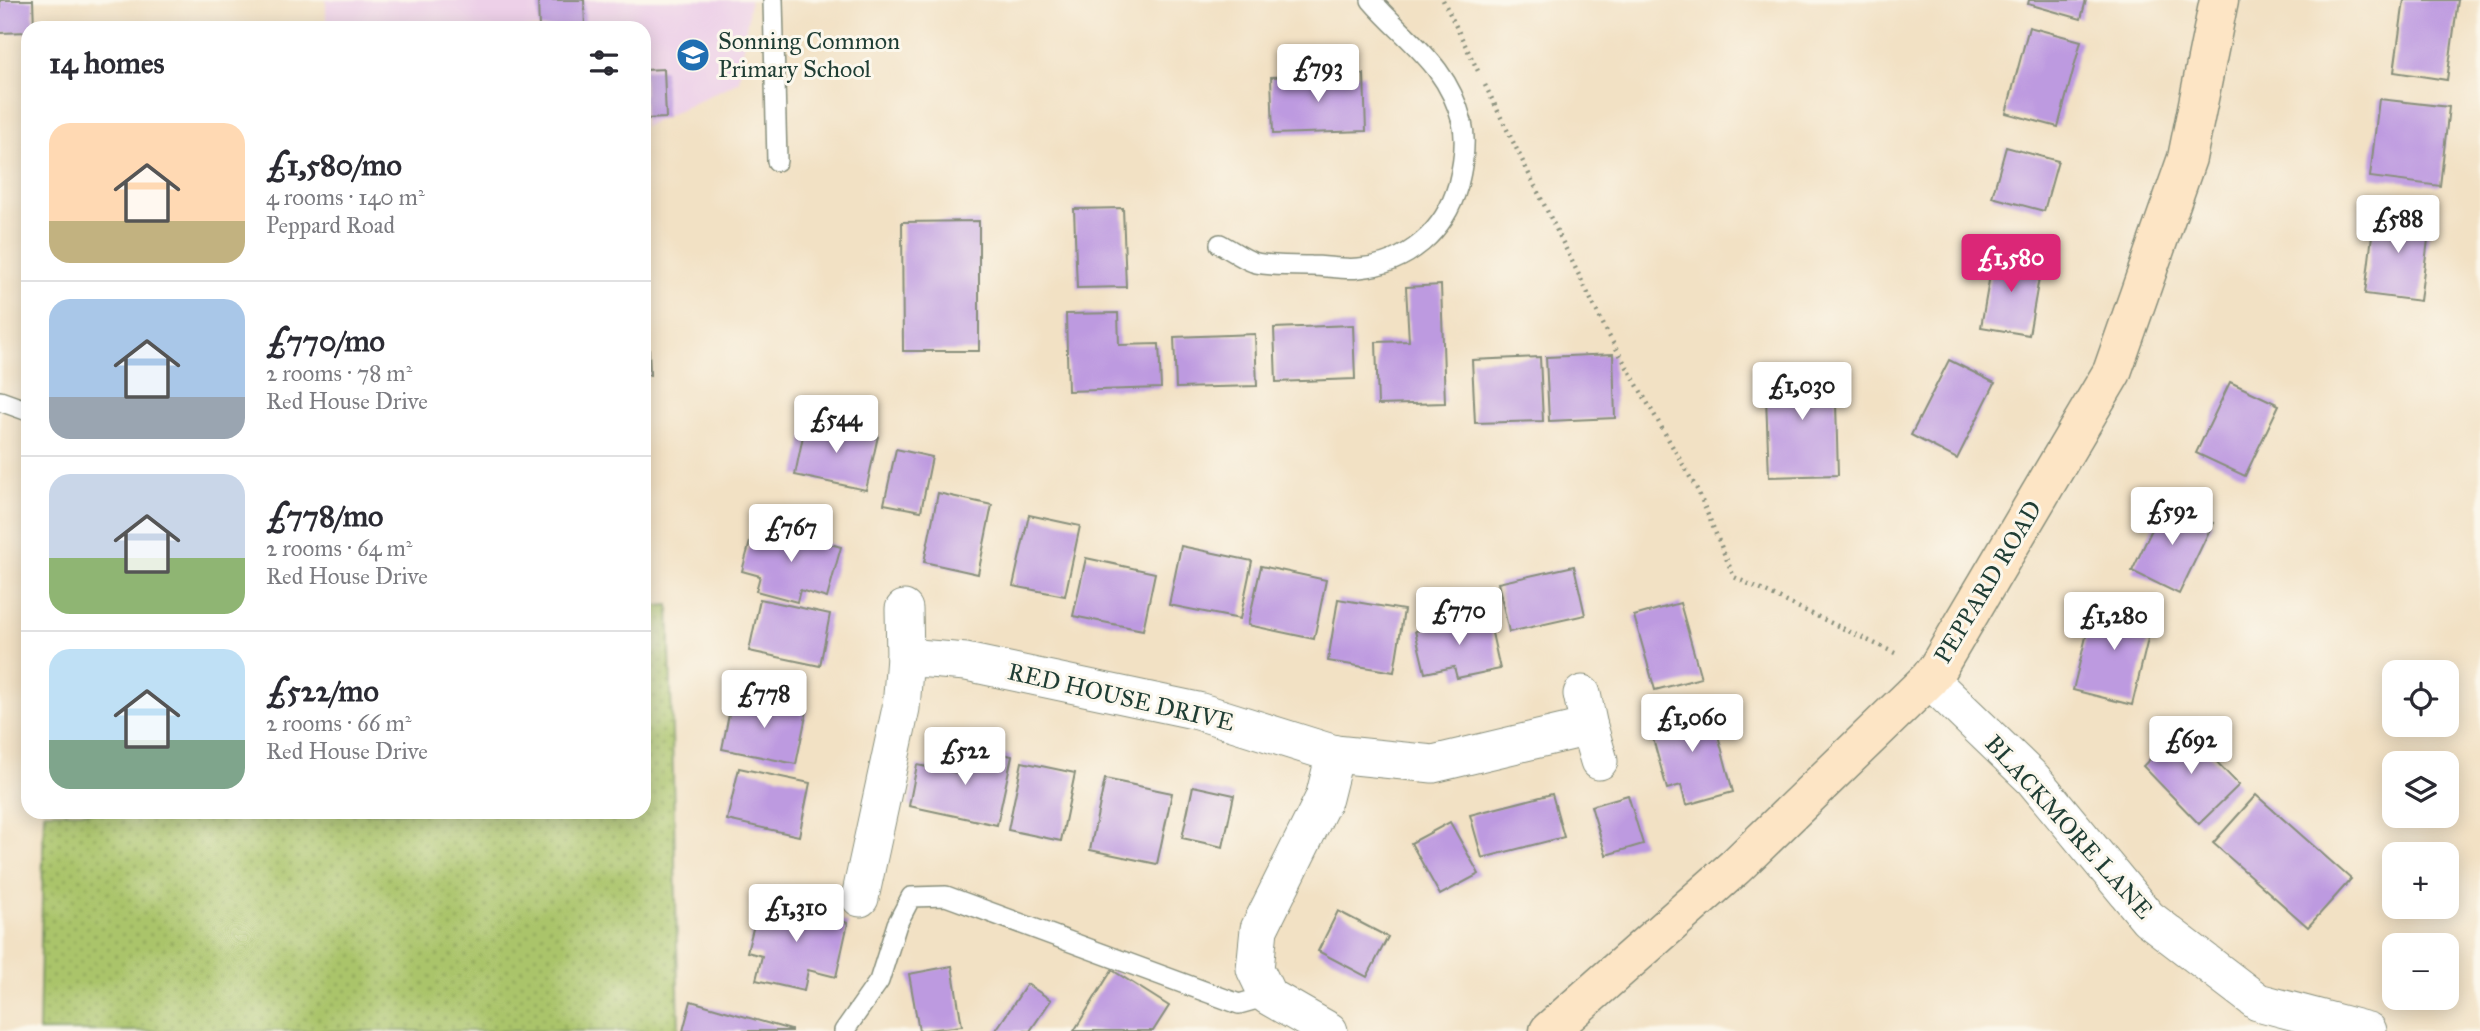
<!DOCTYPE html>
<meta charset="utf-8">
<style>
:root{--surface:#fff;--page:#f7f7f7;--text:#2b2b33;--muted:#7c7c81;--line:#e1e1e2;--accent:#db2777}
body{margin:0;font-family:"IM FELL Great Primer",serif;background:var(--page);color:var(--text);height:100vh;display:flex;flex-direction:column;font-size:26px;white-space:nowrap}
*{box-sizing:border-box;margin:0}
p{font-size:23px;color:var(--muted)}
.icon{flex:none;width:38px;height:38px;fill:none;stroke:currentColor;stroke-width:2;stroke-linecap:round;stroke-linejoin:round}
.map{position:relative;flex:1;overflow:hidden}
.panel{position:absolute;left:21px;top:21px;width:630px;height:798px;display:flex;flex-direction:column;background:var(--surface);border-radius:21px;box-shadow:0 4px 18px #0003}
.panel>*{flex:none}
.tools{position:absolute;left:2382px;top:660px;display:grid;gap:14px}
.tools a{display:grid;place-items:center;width:77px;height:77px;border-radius:14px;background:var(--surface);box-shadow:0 4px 18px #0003;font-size:35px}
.price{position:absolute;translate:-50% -60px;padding:0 16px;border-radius:7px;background:#fff;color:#222;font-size:23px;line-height:46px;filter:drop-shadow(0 2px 4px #0008)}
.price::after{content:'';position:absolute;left:50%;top:42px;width:21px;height:16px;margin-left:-10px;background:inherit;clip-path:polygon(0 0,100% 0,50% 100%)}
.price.active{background:var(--accent);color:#fff}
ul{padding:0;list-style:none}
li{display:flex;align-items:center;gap:21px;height:175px;padding:0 28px}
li+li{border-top:2px solid var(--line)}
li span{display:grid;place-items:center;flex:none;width:196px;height:140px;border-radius:21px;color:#555}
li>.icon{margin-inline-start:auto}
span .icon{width:84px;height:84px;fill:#fffc;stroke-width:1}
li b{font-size:30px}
h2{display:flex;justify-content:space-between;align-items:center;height:84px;padding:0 28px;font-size:30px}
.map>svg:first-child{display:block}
.built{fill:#edd0e8}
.park{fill:url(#park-dots);stroke:#64804f;stroke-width:2}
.building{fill:#bd9ae0}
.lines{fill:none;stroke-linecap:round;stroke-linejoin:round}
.lane-casing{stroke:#888f7c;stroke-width:22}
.street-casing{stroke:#888f7c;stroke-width:39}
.secondary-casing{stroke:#888f7c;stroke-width:41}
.path{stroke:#888f7c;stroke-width:4.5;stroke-dasharray:2 5;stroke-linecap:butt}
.lane{stroke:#fff;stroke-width:19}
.street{stroke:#fff;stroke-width:37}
.secondary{stroke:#fde5c5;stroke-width:38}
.labels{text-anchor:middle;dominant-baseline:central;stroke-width:6;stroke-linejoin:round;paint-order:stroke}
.poi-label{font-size:24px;fill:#1f3d34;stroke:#fbf7ec;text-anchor:start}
.street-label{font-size:24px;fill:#1f3d34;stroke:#fbf7ec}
</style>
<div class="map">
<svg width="2480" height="1031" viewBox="0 0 2480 1031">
<defs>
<pattern id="park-dots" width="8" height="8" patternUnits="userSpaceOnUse" patternTransform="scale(1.75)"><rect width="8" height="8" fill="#aac46a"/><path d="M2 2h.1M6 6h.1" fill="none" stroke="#8aa058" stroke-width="1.8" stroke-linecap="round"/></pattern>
</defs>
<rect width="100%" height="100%" fill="#fbf7ec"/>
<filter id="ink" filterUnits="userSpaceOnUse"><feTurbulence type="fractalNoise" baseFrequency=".0143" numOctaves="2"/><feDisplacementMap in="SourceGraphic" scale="14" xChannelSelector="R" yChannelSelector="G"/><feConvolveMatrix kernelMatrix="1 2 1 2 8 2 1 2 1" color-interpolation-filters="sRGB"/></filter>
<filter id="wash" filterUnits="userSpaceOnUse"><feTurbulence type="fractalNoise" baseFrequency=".00686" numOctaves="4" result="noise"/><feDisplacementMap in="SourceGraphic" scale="28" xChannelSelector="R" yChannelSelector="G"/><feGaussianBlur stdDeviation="1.57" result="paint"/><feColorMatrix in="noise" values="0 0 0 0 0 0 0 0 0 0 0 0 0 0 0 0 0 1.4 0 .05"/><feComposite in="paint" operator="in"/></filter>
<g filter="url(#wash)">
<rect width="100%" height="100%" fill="#f2e1c4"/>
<polygon class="built" points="326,0 750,0 739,81 644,127 644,28 326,28"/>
<polygon class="park" points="669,605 679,1031 39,1031 44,812 644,812 644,607"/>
<g id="blocks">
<g class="building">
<polygon points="0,0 33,0 34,28 28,28 28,32 0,33"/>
<polygon points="538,0 584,0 585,28 539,28"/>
<polygon points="2029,0 2086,0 2081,19 2028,4"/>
<polygon points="2404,0 2458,0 2447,80 2394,72"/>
<polygon points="2029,27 2081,41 2058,127 2006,113"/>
<polygon points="664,69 666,118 644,119 644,70"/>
<polygon points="1364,74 1366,131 1273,134 1271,77"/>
<polygon points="2379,99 2449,107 2440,186 2370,177"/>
<polygon points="2006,147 2058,161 2044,211 1992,197"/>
<polygon points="1123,208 1126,287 1077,288 1074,209"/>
<polygon points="2375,210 2431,217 2420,301 2365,294"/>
<polygon points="979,221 979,351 903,351 902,222"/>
<polygon points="1994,252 2042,261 2029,335 1981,327"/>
<polygon points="1441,285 1445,403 1378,405 1376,342 1409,341 1406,287"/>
<polygon points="1118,313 1119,345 1159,344 1161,388 1068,391 1066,314"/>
<polygon points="644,319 648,319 650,375 644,375"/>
<polygon points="1353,325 1355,379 1276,382 1274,328"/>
<polygon points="1255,334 1257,386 1176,388 1174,337"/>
<polygon points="1613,354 1615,418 1549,421 1546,357"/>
<polygon points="1540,357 1543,421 1475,423 1472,360"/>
<polygon points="1949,360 1995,383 1957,459 1911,435"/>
<polygon points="1835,367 1838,475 1769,477 1765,370"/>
<polygon points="2230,382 2279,405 2245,476 2196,453"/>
<polygon points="806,421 878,436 866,490 795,475"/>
<polygon points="896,449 932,457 921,511 884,504"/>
<polygon points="938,493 992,505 978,574 924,562"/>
<polygon points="2166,500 2213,523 2179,594 2132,571"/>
<polygon points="1029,515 1080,526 1065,596 1013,586"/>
<polygon points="774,528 841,547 827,598 800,590 797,602 756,591 760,576 742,571 753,531 772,536"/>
<polygon points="1181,546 1252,561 1240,619 1169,605"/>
<polygon points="1086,558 1155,573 1143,630 1073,616"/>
<polygon points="1261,566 1326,580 1314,639 1248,625"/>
<polygon points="1574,566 1585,615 1509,632 1498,583"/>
<polygon points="760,599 830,614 820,666 749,651"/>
<polygon points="1338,599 1404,610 1394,672 1328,661"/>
<polygon points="2095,600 2154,614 2132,705 2073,690"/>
<polygon points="1680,603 1701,678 1655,690 1634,616"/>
<polygon points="1488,615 1500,669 1457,678 1454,667 1425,673 1415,631"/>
<polygon points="733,695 807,711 796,764 722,749"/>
<polygon points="1710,705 1733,792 1686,805 1681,785 1667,789 1648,721"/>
<polygon points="2183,727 2239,785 2199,824 2143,766"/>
<polygon points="964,746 1012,756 997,825 909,806 917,765 958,773"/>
<polygon points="1022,762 1075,773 1061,841 1008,830"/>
<polygon points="739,768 810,783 799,836 727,820"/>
<polygon points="1105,779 1172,793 1157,864 1090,850"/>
<polygon points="1193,786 1234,795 1223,847 1182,838"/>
<polygon points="1552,794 1564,837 1482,858 1470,815"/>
<polygon points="1628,795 1643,844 1606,855 1591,806"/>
<polygon points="2256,795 2351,879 2308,927 2213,843"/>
<polygon points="1450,822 1479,874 1440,895 1411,843"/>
<polygon points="775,898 820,910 818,915 848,923 836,977 808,970 804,991 756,980 762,956 747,952 758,909 771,913"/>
<polygon points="1338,911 1388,937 1367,977 1318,951"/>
<polygon points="952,966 962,1026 919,1031 909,974"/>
<polygon points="1112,970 1169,1006 1153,1031 1074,1031"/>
<polygon points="1027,984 1051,1000 1030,1031 998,1031 996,1030"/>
<polygon points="691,1001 791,1030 791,1031 683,1031"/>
</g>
</g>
</g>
<g filter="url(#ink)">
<use href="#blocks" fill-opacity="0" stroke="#888f7c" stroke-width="2"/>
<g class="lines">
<defs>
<g id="lane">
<polyline points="773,0 777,161"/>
<path d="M1220,244c10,5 22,14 33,18 15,5 42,3 58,4 16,0 33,4 48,2 49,-4 86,-37 99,-83 5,-20 9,-43 4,-63 -15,-59 -55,-80 -91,-122"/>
<polyline points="0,401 28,411"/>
<polyline points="844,1031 879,981 897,924 911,897 946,896 1239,1004 1268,996"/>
</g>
<g id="street">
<polyline points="904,609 905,657"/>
<polyline points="1929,679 2033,779 2148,918 2258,1002 2368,1031"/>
<polyline points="1589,727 1599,761"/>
<polyline points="1335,754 1433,764 1589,727 1582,694"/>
<polyline points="860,898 901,708 905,657 966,662 1198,711 1335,754 1324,798 1259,929 1255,969 1268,996 1329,1031"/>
</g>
<polyline id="secondary" points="1549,1031 1735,867 1929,679 1938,667 2112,372 2187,158 2219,0"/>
</defs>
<use href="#lane" class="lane-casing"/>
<use href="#street" class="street-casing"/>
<use href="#secondary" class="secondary-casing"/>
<g class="path">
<polyline points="1443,0 1478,71"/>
<polyline points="1485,85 1608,334 1698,491 1734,577 1897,654"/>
</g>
<use href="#lane" class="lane"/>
<use href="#street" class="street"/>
<use href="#secondary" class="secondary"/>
</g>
</g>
<defs>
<symbol id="school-disc" viewBox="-11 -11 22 22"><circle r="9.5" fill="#1f6fb2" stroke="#fbf7ec"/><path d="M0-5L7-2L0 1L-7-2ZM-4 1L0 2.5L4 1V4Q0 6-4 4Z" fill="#fff"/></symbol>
</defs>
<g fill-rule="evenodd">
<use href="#school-disc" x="674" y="36" width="38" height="38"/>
</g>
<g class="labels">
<g class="poi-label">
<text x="718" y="41">Sonning Common<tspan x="718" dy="28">Primary School</tspan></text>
</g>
<g class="street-label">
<text transform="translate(1988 582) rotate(-59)">PEPPARD ROAD</text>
<text transform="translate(1121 697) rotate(13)">RED HOUSE DRIVE</text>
<text transform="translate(2069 827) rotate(48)">BLACKMORE LANE</text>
</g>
</g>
</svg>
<div class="tools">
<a><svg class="icon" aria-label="locate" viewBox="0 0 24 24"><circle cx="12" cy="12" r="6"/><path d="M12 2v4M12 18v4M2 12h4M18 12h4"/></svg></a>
<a><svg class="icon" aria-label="layers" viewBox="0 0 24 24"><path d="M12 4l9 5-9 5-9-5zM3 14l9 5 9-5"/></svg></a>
<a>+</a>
<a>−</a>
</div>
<b class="price" style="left:1318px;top:104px">£793</b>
<b class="price" style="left:2398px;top:255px">£588</b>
<b class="price active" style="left:2011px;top:294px">£1,580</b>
<b class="price" style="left:1802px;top:422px">£1,030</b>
<b class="price" style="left:836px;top:455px">£544</b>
<b class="price" style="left:2172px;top:547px">£592</b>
<b class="price" style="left:791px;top:564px">£767</b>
<b class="price" style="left:1459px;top:647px">£770</b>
<b class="price" style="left:2114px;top:652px">£1,280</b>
<b class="price" style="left:764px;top:730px">£778</b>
<b class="price" style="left:1692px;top:754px">£1,060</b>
<b class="price" style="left:2191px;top:776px">£692</b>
<b class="price" style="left:965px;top:787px">£522</b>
<b class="price" style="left:796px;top:944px">£1,310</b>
<section class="panel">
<h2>14 homes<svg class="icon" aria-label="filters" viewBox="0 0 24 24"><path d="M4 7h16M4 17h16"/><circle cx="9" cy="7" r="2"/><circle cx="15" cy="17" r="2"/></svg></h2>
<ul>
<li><span style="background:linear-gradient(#ffd9b3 70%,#c2b280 0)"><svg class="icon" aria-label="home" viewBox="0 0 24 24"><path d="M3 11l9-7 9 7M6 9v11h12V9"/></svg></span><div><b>£1,580/mo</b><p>4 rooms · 140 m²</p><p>Peppard Road</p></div></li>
<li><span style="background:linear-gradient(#a9c7e8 70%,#9aa5b1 0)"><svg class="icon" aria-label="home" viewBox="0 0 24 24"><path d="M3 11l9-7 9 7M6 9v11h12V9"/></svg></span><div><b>£770/mo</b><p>2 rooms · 78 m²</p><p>Red House Drive</p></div></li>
<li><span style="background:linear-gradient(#c9d6e8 60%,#8fb573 0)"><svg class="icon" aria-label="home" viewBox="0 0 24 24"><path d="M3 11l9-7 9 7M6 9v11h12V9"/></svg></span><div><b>£778/mo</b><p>2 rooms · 64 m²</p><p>Red House Drive</p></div></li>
<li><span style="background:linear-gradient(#bfe0f5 65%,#7fa58c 0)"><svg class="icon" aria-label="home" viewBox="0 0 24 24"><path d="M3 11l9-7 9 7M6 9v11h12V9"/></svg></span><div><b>£522/mo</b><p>2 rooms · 66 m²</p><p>Red House Drive</p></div></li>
</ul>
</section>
</div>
